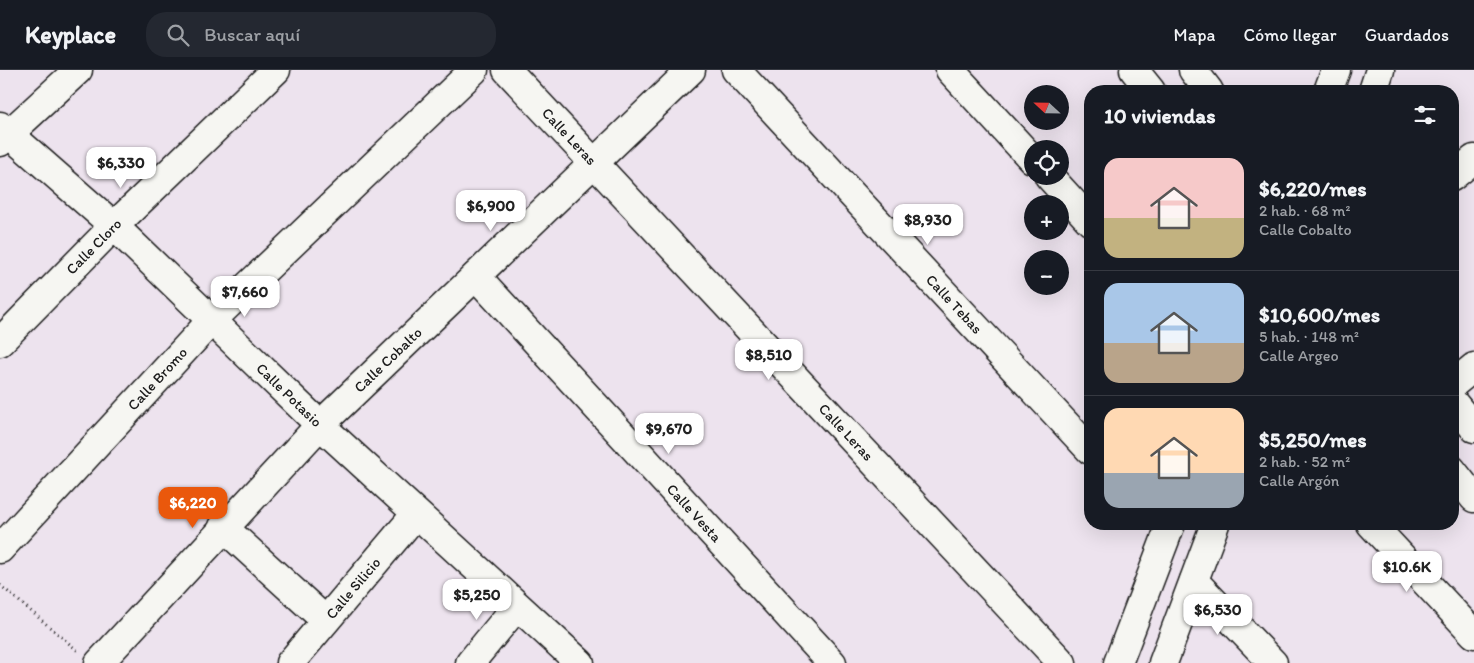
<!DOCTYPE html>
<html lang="es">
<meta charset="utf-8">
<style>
:root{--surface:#171b24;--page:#242831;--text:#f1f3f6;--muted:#9ea1a6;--line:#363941;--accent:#ea580c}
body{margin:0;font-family:Itim,sans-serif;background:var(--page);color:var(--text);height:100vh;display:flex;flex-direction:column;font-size:19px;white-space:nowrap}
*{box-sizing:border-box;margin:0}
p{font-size:16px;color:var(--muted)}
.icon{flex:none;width:28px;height:28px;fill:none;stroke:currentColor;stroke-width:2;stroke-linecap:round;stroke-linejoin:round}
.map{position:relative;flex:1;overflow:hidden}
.details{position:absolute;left:1084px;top:15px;width:375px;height:445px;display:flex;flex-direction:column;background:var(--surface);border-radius:20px;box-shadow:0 5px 20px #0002}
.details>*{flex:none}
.needle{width:32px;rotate:292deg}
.buttons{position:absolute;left:1024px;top:15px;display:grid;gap:10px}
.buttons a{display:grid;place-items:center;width:45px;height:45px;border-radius:50%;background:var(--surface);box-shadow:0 5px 20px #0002;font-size:25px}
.price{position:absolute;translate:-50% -42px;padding:0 11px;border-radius:10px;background:#fff;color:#222;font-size:16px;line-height:32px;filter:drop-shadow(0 1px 2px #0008)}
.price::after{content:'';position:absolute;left:50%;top:30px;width:15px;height:11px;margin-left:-8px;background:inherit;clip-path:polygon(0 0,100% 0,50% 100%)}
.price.selected{background:var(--accent);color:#fff}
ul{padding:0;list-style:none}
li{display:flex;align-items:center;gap:15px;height:125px;padding:0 20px}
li+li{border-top:1px solid var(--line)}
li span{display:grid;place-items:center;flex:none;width:140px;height:100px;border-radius:15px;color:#555}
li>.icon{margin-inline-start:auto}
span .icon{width:60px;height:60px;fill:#fffc;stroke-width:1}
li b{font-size:21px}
h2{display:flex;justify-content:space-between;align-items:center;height:60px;padding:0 20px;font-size:21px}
header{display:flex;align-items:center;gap:30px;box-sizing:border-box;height:70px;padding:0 25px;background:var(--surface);border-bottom:1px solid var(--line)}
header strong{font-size:24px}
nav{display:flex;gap:28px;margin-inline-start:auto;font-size:18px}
.search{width:350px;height:45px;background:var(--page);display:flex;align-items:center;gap:12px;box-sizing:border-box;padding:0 18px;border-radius:20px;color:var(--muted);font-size:19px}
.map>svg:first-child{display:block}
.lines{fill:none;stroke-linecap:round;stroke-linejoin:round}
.street-casing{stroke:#1c1c1c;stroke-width:31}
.secondary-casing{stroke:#1c1c1c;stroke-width:31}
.path{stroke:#1c1c1c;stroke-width:3;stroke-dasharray:1 4;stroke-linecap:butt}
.street{stroke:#f6f6f2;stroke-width:28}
.secondary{stroke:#f6f6f2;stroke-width:28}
.labels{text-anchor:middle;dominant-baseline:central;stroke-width:4;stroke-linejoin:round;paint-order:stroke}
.street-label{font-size:15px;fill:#1c1c1c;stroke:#f6f6f2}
</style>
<header>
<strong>Keyplace</strong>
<div class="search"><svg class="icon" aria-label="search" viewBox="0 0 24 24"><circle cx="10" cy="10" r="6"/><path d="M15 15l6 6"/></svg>Buscar aquí</div>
<nav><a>Mapa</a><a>Cómo llegar</a><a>Guardados</a></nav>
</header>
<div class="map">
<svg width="1474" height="593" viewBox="0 0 1474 593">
<rect width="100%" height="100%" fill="#ede3ee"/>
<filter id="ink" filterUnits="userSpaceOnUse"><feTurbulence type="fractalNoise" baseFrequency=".02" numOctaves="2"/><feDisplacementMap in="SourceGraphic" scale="10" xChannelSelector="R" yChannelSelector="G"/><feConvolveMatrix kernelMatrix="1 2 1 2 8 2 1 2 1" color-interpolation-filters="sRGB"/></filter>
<g filter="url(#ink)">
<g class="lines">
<defs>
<g id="street">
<path id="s1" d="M507,0l555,593"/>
<path id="s2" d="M736,0l354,380"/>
<polyline points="950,0 1032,89"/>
<path id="s3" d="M0,56l114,100 206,199 260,238"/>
<polyline points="0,72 78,0"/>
<polyline points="1049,106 1090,151"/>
<polyline points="1452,107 1474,89"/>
<path id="s4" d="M476,206l356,387"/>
<path id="s5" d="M0,272l114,-116 162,-156"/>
<polyline points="1452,315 1474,297"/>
<polyline points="1371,454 1474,564"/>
<polyline points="223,457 325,550"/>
<path id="s6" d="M0,479l211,-228 263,-251"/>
<polyline points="1194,511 1273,593"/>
<path id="s7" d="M99,593l221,-238 371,-355"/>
<path id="s8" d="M290,593l126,-149"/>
<polyline points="470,593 517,536"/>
<polyline points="1118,593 1171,454"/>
<polyline points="1163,593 1215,454"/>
</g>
<g id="secondary">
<polyline points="1134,0 1151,21"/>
<polyline points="1193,0 1209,21"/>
<polyline points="1328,21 1336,0"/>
<polyline points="1373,21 1380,0"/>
<polyline points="1452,331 1474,358"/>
<polyline points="1452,400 1474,428"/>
</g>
</defs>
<use href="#street" class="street-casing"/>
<use href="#secondary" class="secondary-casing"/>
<polyline class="path" points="0,515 78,581"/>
<use href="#street" class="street"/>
<use href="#secondary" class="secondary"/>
</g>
</g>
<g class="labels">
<g class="street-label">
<text stroke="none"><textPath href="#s1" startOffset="91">Calle Leras</textPath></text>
<text stroke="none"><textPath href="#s5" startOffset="134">Calle Cloro</textPath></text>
<text stroke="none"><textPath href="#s2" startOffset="320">Calle Tebas</textPath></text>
<text stroke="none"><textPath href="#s7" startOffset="419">Calle Cobalto</textPath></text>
<text stroke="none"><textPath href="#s6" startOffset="232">Calle Bromo</textPath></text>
<text stroke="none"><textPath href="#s3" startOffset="395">Calle Potasio</textPath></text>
<text stroke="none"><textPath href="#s1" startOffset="496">Calle Leras</textPath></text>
<text stroke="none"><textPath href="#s4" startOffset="322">Calle Vesta</textPath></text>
<text stroke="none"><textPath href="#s8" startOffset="98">Calle Silicio</textPath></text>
</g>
</g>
</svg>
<div class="buttons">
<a><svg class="needle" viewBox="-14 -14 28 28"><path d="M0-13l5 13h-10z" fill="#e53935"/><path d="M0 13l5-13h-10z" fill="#9ea1a6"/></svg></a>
<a><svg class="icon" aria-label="locate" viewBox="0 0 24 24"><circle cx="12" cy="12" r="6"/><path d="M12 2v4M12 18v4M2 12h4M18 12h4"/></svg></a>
<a>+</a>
<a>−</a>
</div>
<b class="price" style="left:121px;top:119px">$6,330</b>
<b class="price" style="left:491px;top:162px">$6,900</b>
<b class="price" style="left:928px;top:176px">$8,930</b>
<b class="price" style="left:245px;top:248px">$7,660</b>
<b class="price" style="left:769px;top:311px">$8,510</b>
<b class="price" style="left:669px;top:385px">$9,670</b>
<b class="price selected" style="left:193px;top:459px">$6,220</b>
<b class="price" style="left:1407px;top:523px">$10.6K</b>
<b class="price" style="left:477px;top:551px">$5,250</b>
<b class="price" style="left:1218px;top:566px">$6,530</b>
<section class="details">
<h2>10 viviendas<svg class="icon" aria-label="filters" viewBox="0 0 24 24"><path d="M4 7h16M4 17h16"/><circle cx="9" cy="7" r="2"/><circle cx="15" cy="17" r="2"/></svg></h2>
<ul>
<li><span style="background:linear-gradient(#f6c9c9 60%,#c2b280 0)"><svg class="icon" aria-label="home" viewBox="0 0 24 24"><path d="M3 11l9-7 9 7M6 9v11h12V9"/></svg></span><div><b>$6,220/mes</b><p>2 hab. · 68 m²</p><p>Calle Cobalto</p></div></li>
<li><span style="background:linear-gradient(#a9c7e8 60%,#b9a48a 0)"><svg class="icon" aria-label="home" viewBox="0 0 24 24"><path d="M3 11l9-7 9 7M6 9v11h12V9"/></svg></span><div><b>$10,600/mes</b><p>5 hab. · 148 m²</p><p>Calle Argeo</p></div></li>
<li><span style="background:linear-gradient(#ffd9b3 65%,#9aa5b1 0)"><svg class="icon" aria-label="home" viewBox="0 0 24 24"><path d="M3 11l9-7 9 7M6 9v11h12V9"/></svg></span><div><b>$5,250/mes</b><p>2 hab. · 52 m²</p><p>Calle Argón</p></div></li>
</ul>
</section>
</div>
